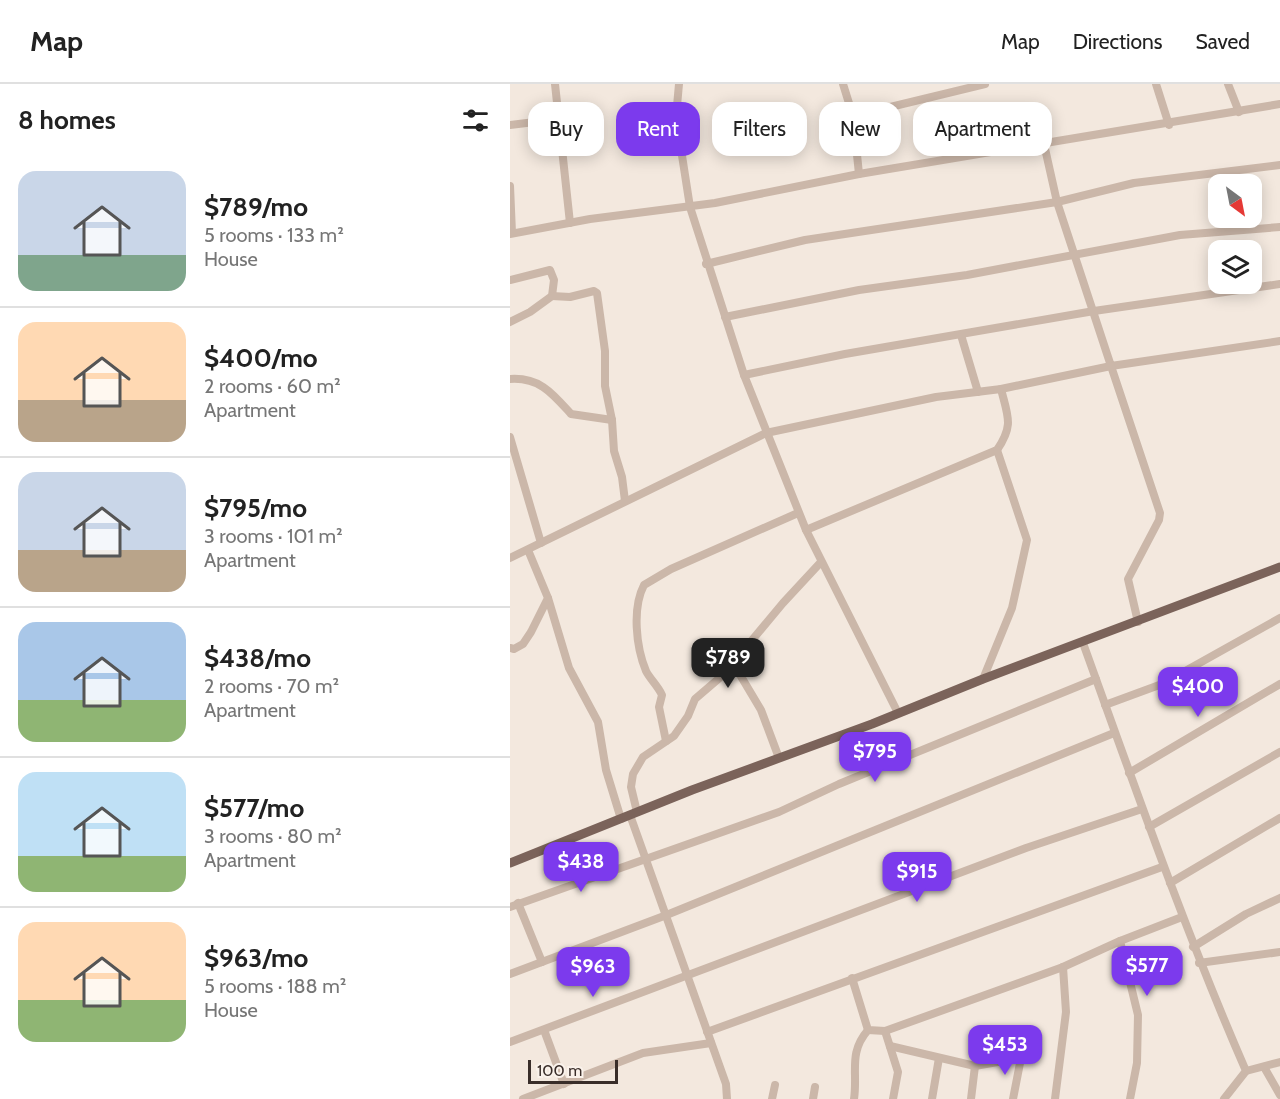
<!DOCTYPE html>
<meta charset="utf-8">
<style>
:root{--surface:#fff;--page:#f6f6f6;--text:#222;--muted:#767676;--line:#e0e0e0;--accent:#7c3aed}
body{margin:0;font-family:Cabin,sans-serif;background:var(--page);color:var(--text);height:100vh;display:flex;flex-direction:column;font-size:22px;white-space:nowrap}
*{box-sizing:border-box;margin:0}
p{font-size:20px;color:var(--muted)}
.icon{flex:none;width:33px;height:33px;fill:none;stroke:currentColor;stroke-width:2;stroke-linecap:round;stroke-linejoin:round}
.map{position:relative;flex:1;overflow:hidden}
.sheet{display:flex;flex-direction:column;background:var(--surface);width:510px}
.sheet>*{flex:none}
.hud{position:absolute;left:18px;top:18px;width:570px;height:54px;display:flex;gap:12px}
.needle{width:39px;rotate:148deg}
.tools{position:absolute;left:698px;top:90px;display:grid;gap:12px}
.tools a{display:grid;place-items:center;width:54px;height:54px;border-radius:12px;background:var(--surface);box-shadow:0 3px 15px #0003;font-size:30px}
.scale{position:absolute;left:18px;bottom:15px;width:90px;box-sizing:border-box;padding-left:6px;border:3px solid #392d29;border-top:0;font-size:16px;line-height:21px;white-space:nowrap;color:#392d29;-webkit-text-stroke:4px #faf2eb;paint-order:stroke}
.price{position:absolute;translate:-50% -51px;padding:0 14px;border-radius:12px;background:var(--accent);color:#fff;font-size:20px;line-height:39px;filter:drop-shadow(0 2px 3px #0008)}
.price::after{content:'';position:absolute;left:50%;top:36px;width:18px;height:14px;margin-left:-9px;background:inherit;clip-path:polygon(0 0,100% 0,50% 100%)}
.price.active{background:#222;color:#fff}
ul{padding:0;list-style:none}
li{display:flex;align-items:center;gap:18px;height:150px;padding:0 18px}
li+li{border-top:2px solid var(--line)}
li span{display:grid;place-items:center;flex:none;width:168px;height:120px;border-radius:18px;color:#555}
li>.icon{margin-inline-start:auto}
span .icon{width:72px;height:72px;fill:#fffc;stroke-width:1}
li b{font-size:26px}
h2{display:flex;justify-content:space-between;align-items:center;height:72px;padding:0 18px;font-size:26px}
.tag{padding:0 21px;border-radius:18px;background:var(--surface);box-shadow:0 3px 15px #0003;font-size:21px;line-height:54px}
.tag.active{background:var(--accent);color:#fff}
header{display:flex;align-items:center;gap:36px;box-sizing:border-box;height:84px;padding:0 30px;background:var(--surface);border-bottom:2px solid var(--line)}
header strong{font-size:28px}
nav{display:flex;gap:33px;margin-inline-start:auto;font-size:21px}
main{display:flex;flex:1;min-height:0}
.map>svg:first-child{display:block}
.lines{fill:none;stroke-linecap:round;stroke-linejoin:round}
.minor{stroke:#cbb7a9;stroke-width:8}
.major{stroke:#7b635a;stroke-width:9}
</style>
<header>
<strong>Map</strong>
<nav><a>Map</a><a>Directions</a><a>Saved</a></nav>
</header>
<main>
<section class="sheet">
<h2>8 homes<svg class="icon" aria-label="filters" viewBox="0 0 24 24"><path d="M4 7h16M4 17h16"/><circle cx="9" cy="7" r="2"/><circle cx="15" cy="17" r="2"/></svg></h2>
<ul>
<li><span style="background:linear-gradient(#c9d6e8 70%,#7fa58c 0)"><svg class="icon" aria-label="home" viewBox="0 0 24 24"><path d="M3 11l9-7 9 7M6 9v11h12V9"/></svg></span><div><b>$789/mo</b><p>5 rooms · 133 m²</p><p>House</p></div></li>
<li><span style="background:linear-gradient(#ffd9b3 65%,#b9a48a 0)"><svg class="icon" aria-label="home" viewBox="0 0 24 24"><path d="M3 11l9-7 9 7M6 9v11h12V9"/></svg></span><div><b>$400/mo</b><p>2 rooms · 60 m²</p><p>Apartment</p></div></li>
<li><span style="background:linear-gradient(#c9d6e8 65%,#b9a48a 0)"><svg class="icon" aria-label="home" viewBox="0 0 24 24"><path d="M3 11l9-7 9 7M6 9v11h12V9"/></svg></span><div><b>$795/mo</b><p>3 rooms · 101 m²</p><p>Apartment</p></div></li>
<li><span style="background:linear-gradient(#a9c7e8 65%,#8fb573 0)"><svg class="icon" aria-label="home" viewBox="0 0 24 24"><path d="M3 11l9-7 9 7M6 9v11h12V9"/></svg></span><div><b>$438/mo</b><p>2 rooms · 70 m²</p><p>Apartment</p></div></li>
<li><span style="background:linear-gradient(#bfe0f5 70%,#8fb573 0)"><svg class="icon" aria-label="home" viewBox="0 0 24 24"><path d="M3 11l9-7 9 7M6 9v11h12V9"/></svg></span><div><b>$577/mo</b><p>3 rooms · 80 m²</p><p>Apartment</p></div></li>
<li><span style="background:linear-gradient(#ffd9b3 65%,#8fb573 0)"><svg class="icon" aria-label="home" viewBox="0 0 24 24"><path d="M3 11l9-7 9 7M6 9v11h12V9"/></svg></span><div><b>$963/mo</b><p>5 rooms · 188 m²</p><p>House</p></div></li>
</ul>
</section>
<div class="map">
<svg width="770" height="1015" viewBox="0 0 770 1015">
<rect width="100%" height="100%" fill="#f3e8de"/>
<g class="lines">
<g class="minor">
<polyline points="45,0 60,139"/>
<polyline points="169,0 166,33 180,123 234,291 296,446 388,629"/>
<polyline points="333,0 343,32 349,90"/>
<polyline points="646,0 659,41"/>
<polyline points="718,0 729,28"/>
<polyline points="343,32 475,0"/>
<polyline points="0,41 49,35"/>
<polyline points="534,60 547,118 601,282 770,257"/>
<polyline points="0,102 2,149"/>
<polyline points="0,150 80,135 205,119 349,90 770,20"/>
<polyline points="196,180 295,156 547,118 624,99 770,81"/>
<polyline points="0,196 40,186 44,196 42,212 20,228 0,238"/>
<polyline points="42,212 60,213 84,207 87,209 95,267 95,302 102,336 104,367 112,393 115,417"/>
<polyline points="215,233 349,206 457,191 670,151 770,143"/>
<polyline points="451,251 468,308"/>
<polyline points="234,291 335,270 584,227 770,200"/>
<path d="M0,295c30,-2 43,15 61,35l41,6"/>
<polyline points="0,353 31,459"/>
<path d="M296,446l191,-80c17,-25 11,-33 4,-61"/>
<polyline points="0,474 256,349 426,313 491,305 601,282 650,429 649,436 618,495 628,538"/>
<polyline points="38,514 59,584 88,638 96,686 111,735"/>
<path d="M573,559c52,144 102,288 163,428l-22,28"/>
<polyline points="0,564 4,565 13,560 21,548 38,514 18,466"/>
<polyline points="223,579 251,626 269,674"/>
<polyline points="473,595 502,524 517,456 487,366"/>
<polyline points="595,621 652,600 770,534"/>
<path d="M156,657l-7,-34 3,-12c-4,-9 -12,-16 -16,-24 -10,-24 -14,-63 -2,-86l27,-16 127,-56"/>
<polyline points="619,689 770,600"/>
<polyline points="127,728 121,703 123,690 133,673 164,652 178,632 185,615 213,591 273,519 311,478"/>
<polyline points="120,731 216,1000 217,1015"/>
<polyline points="639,743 770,668"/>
<polyline points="660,799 770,734"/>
<polyline points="8,819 32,878"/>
<polyline points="0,823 269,728 329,700 586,595"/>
<polyline points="683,863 736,830 770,814"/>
<polyline points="689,879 770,868"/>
<polyline points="0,890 154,832 604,649"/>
<polyline points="342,894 358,946 375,947 553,883 610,857"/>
<polyline points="34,946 54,1000"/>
<polyline points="375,947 388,988 383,1015"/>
<polyline points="197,948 652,783"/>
<polyline points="0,958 516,764 632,725"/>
<polyline points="380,962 465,982 511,974 503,1015"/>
<polyline points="754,983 770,1011"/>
<polyline points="736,987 770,978"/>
<polyline points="13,1015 133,969 201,959"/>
<polyline points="262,1015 265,1001"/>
<polyline points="303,1015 305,1003"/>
<path d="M344,1015c4,-27 -6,-46 14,-69"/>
<polyline points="422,1015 429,974"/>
<polyline points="461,1015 465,982"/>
<polyline points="545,1015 556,928 553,883"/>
<polyline points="620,1015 627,979 628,931 610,857 672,833"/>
</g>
<polyline class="major" points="0,779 182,706 362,640 473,595 770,483"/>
</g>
</svg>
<div class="tools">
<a><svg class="needle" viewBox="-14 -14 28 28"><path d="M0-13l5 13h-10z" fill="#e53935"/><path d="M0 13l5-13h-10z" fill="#767676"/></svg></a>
<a><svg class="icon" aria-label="layers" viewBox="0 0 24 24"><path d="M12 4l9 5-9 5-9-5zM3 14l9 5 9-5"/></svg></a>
</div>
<div class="scale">100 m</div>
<b class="price active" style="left:218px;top:605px">$789</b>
<b class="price" style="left:688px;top:634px">$400</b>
<b class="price" style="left:365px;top:699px">$795</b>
<b class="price" style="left:71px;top:809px">$438</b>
<b class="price" style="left:407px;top:819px">$915</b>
<b class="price" style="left:637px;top:913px">$577</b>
<b class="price" style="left:83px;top:914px">$963</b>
<b class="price" style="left:495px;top:992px">$453</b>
<div class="hud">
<a class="tag">Buy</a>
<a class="tag active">Rent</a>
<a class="tag">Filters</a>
<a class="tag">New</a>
<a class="tag">Apartment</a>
</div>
</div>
</main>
